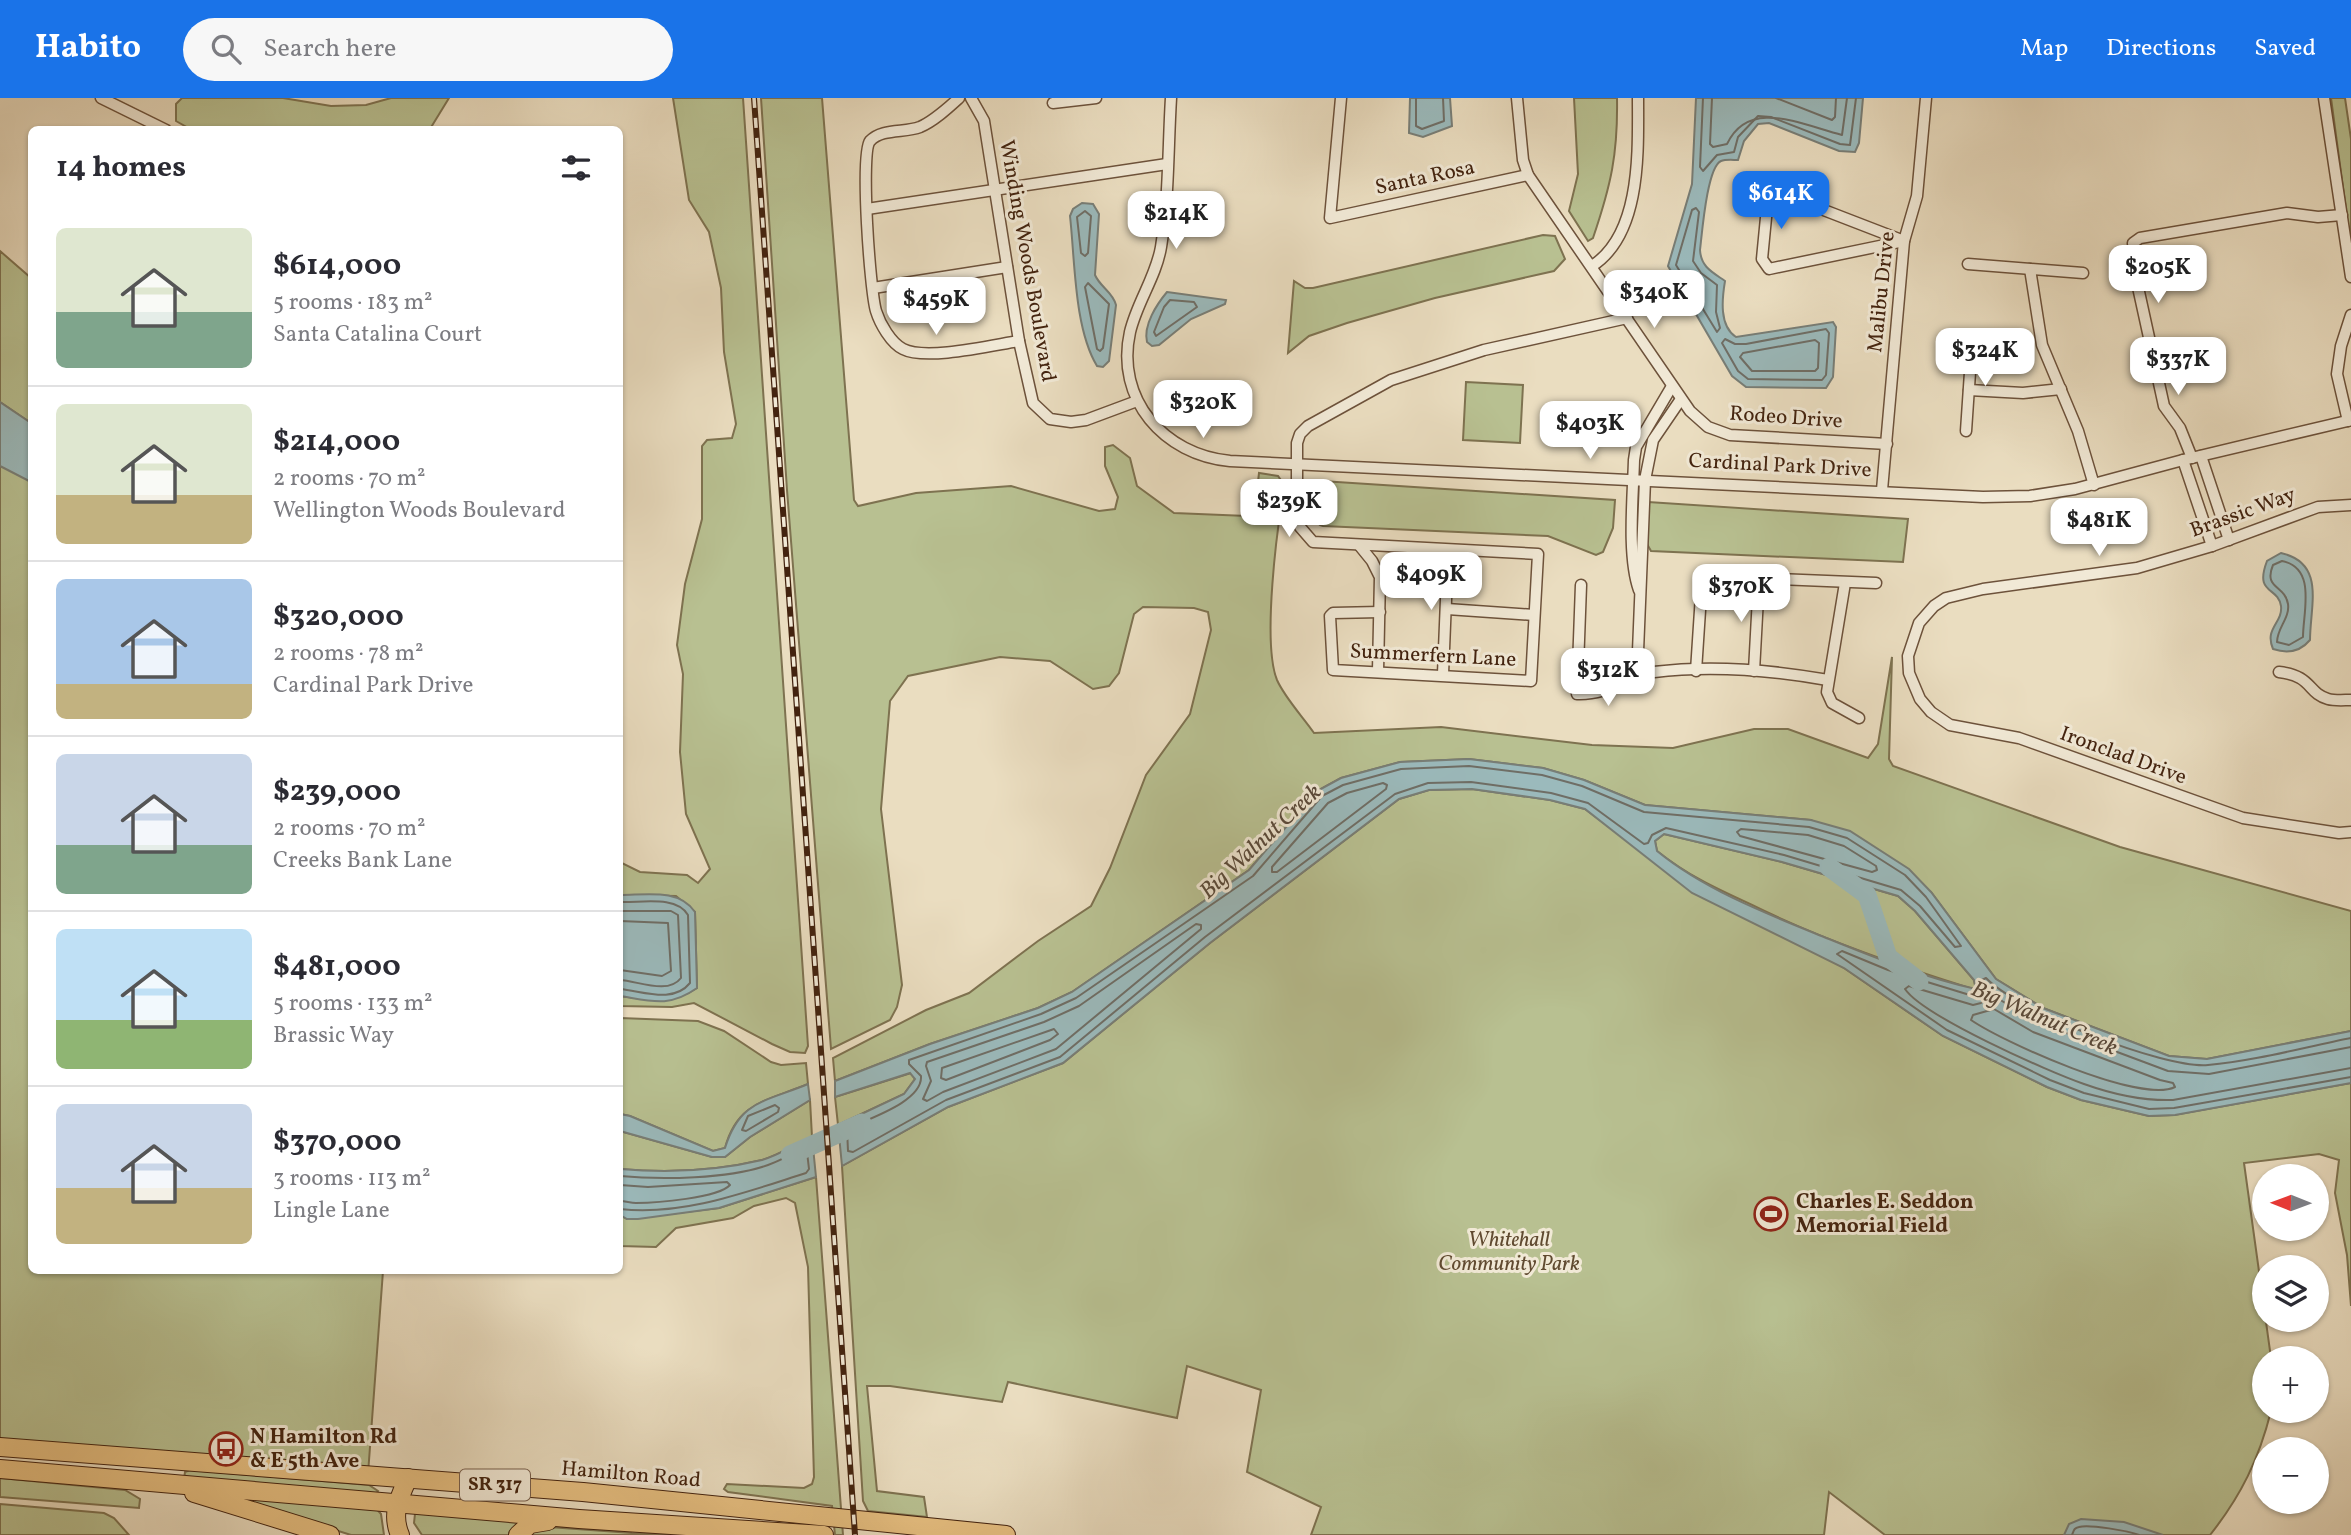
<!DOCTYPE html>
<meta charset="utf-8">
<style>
:root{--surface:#fff;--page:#f7f7f7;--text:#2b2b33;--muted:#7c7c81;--line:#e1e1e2;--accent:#1a73e8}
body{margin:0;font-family:Vollkorn,serif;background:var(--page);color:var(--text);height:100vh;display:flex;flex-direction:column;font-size:26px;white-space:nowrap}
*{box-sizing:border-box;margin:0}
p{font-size:23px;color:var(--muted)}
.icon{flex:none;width:38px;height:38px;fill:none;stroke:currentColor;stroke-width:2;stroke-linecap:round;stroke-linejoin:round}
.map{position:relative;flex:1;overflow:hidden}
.sheet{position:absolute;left:28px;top:28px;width:595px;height:1148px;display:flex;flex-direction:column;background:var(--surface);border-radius:10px;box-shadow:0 2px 5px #0004}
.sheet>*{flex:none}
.needle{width:46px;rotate:271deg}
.fabs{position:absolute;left:2252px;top:1066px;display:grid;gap:14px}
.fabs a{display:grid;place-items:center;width:77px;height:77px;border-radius:50%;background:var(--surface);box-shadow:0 2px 5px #0004;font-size:35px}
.price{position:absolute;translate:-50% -60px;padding:0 16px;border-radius:14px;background:#fff;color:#222;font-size:23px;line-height:46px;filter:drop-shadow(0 2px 4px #0008)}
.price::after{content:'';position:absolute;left:50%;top:42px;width:21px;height:16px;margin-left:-10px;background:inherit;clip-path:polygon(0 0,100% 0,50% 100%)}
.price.selected{background:var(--accent);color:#fff}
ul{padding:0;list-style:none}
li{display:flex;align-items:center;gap:21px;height:175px;padding:0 28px}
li+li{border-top:2px solid var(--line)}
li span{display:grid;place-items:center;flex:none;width:196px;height:140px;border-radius:10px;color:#555}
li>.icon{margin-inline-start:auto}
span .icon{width:84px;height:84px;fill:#fffc;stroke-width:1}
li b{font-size:30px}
h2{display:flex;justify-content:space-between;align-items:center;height:84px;padding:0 28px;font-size:30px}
header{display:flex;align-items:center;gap:42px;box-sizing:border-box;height:98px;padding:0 35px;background:var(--accent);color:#fff}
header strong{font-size:33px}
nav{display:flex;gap:38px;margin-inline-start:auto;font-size:24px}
.search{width:490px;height:63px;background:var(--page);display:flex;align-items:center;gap:18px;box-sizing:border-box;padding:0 24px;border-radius:38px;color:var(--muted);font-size:26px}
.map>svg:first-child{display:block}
.green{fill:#b8c091;stroke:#7e7250;stroke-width:2}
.water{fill:#9bbabc;stroke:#787e77;stroke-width:2;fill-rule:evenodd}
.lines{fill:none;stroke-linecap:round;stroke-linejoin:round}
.shore{stroke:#6f6e66;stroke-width:2}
.river{stroke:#9bbabc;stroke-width:19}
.street-casing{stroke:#6d523b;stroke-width:13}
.primary-casing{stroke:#43230f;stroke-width:20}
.street{stroke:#f1e9d6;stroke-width:10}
.primary{stroke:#e5be80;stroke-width:18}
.rail-casing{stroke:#43230f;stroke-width:6}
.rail{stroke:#f1e9d6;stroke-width:3.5;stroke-dasharray:10;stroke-linecap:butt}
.labels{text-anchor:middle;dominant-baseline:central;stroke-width:6;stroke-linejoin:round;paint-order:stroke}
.shield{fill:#f1e9d6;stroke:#775e4b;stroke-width:2}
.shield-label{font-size:19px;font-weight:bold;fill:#43230f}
.street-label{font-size:21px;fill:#43230f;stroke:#f1e9d6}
.poi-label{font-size:21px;font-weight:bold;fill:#43230f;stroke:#f1e9d6;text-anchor:start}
.park-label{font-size:21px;font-style:italic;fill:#604a30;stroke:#f1e9d6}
.water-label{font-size:23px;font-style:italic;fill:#59493a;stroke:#f1e9d6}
</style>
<header>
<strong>Habito</strong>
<div class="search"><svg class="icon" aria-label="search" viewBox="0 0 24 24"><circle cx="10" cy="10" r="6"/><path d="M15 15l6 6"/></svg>Search here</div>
<nav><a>Map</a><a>Directions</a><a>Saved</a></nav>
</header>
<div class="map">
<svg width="2351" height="1437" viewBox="0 0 2351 1437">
<rect width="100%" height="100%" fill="#eaddc0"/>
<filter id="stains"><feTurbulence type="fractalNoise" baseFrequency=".00286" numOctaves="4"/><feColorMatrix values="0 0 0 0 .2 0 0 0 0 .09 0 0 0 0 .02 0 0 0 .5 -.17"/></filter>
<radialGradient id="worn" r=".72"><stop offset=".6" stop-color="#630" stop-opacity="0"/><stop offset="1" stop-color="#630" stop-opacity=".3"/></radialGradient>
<g class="green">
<polygon points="182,0 283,0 331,8 366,7 391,0 449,0 430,31 192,32 176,23 176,6"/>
<path d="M673,0h70l65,948 -3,7 -15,-1 -18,-8 -78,-41 -22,4 -52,-1v-10c26,4 54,8 77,-8l-2,-76 -19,-16 -56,-1v-33l20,10 47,3 11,8 12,-14 -24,-55 -6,-62 3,-78 -6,-29 8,-61 17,-65v-73l5,-6 25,-2 4,-14 -12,-72 -3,-64 -12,-56 -20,-32z"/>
<path d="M761,0h61l32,402 4,6 58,-13 95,-7 88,25 16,-2 3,-12 -13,-31v-19l8,-2 17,13 7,28 37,27 73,3 8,-7 4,-36 19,3 7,10c-8,40 -23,157 -8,194 8,18 26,37 37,53l127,-6 151,18 81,3 81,-19h34l80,29 10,-14 14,-87 -3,102 4,7 227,81 231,64v120l-144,28 -38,-3 -126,-48 -47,-29 -65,-87 -120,-72 -166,-15 -61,-25 -41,-12 -74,-9 -69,3 -59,16 -24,13 -68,79 -177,122 -34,16 -108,36 -95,37 -2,-23 93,-48 43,-17 69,-52 53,-35 19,-38 36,-93 44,-61 21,-84 -3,-18 -14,-4 -51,-1 -9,7 -15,59 -10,13 -16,3 -43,-28 -50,-4 -92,19 -18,25 -9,108 21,176 -5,22 -7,13 -59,29 -44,-559z"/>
<path d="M1574,0h43c1,56 -6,87 -24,140l-5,3 -19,-30 9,-37z"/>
<polygon points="2331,0 2345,0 2351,41 2351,149"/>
<polygon points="1543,137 1555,138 1565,161 1554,173 1435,200 1347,225 1309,238 1288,255 1294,183 1305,190 1313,190"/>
<polygon points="0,153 31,180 31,325 0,304"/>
<polygon points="1466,284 1523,287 1520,345 1463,342"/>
<polygon points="0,365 32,384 32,1172 383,1173 368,1376 0,1349"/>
<path d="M1306,382l309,20 -2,28 -10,24 -7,3 -48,-19 -225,-10c-14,-4 -11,-22 -12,-34l-7,-2z"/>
<polygon points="1648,404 1908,421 1903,464 1651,453 1647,446"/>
<path d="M1472,691l78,11 35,9 44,33 215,126 99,68 104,51 34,13 68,16 25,-1 177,-32v223l-4,-51 -12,-62 4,-33 -20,-6 -75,9 27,195h-7v52l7,1c-12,48 -30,85 -61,124h-325l-56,-43 -5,43h-513l10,-28 -74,-35 14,-82 -74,-24 -10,52 -169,-36 -6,20 -112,-16h-23l10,105 47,6 3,20 -59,-6 -5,-10 -21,-335 106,-59 115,-44 147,-120 189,-144 30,-9z"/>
<path d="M1664,736l118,28 116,34 17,15 59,69 2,10c-77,-24 -153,-50 -226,-86 -35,-16 -63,-29 -93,-53l-2,-10z"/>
<path d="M620,920l78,3 26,10 47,31 10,3 25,-2 2,21c-41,17 -71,18 -83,64l-12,3 -83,-35 -10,-2z"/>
<polygon points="911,975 915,981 904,996 838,1027 835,999"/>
<path d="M810,1002l2,37c-16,7 -33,18 -50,23 -46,11 -96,13 -142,9v-38l92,26h13l25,-20z"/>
<polygon points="816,1079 843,1437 835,1437 832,1408 728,1394 724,1391 727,1386 804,1390 812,1386 814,1379 808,1169 795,1105 786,1100 754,1108 733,1120 676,1130 656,1149 620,1148 620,1117 627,1121 719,1110"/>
<polygon points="190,1372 369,1387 378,1393 376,1396 184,1381 185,1374"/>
<polygon points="0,1380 125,1392 140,1401 139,1410 0,1399"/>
<polygon points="246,1399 375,1409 381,1416 384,1437 351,1437 253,1406 246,1402"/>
<polygon points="0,1406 104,1415 114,1420 129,1437 0,1437"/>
<polygon points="419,1412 522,1420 510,1437 422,1437 414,1425 415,1416"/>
<polygon points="549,1429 632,1435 728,1437 529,1437 535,1432"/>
</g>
<g class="water">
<polygon points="1410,0 1450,0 1452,28 1423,39 1409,35"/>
<path d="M1696,0h167l-4,45 -4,9 -16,-1 -70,-28 -11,1 -14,17 -6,19c-5,0 -12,-1 -17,1 -14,6 -19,73 -21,89 1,17 12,22 25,31 -3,18 -6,45 11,56l97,-15 3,5 -3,50 -7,11 -80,-1 -14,-11 -64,-110 24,-82z"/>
<path d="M1082,105l11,1 6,10 -4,61c5,12 18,17 21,30l-7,56 -6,6 -6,-1c-23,-38 -22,-106 -27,-150l3,-7z"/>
<path d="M1167,194l59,8 -1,4 -34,15 -32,26 -7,1 -5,-4c-4,-17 10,-38 20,-50z"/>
<polygon points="0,304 31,325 31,384 0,368"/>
<path d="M2281,455c45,10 29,53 29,87 -10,12 -22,14 -37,9 -9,-21 10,-26 8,-43 -3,-20 -27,-11 -14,-45z"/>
<path d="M1469,661l74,9 41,12 61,25 166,15 39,11 59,38 22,23 65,87 47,29 126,48 38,3 144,-28v52l-176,32 -26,1 -68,-16 -34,-13 -104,-51 -99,-68 -152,-75 -107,-84 -35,-9 -78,-11 -43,1 -30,9 -189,144 -147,120 -115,44 -106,59 -4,-41 66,-31 11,-15 -5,-6 -75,24v-16l95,-37 108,-36 34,-16 177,-122 68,-79 24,-13 59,-16zM1664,736l118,28 116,34 17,15 59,69 2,9c-50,-11 -100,-31 -147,-50 -59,-24 -123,-48 -172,-88l-2,-10z"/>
<path d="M620,797c26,0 59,-7 75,17l2,76c-28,20 -46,13 -77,8z"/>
<path d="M808,986l2,16 -60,37 -25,20h-13l-92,-26v-17l10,2 83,35 12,-3c15,-48 40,-46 83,-64z"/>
<path d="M812,1039l4,40 -97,31 -81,11h-11l-7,-4v-46c46,4 96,2 142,-9 17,-5 34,-16 50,-23z"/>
<polygon points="2081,1421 2124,1424 2163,1437 2064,1437 2069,1426"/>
</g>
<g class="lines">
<g class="shore">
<polyline points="1416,0 1416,28 1422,31 1444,23 1443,0"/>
<polyline points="1703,0 1700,69 1703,73 1717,57 1734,54 1738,39 1758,18 1771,19 1840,46 1850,47 1856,0"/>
<path d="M1712,0l-2,46 3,3 14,-3c22,-46 72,-20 115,-9l5,-37"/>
<polyline points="1776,0 1832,22 1835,19 1836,0"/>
<polygon points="1696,110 1699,114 1693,163 1701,175 1717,187 1716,214 1720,230 1717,234 1676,167 1692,112"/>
<polygon points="1085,113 1091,118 1088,155 1085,158 1081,155 1077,119"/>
<polygon points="1088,185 1109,206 1103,250 1100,253 1097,251 1085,189"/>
<polygon points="1170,202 1194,204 1197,209 1156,238 1154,234 1164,209"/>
<polygon points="1826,231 1829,235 1826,277 1822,282 1748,281 1738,273 1722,245 1725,241 1735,246 1746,246"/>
<polygon points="1815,242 1819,245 1818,270 1815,273 1752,273 1740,259 1743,255"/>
<path d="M2282,463c35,7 21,51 21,76l-14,8 -12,-3c0,-14 13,-24 11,-38 -3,-19 -25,-15 -15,-39z"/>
<path d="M1469,668l73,9 40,11 62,26 165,15 38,11 58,37 21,22 35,49 -6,1 -35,-41 -19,-16 -117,-35 -118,-27 -14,7 -4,8 -4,1 -56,-41 -37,-10 -80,-11 -43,1 -33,11 -190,143 -145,120 -114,43 -93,52 -5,-1 -1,-22c20,-10 76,-27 74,-53l-12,-12v-4l132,-46 35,-16 177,-122 69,-80 21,-11 58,-16z"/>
<polygon points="1383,685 1387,687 1386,691 1277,774 1272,774 1272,769 1328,705 1347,695"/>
<polygon points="1741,731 1808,737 1844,748 1876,768 1877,772 1872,774 1740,738 1737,734"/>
<path d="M620,804c21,1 56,-7 68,13l2,68c-17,21 -47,8 -70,6"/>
<path d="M620,813h51l7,4 3,63c-13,17 -43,3 -61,2"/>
<polyline points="620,823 668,825 671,873 662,878 620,872"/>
<polygon points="1196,826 1201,827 1201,831 1056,951 943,994 927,1003 923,1001 931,983 926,968 927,964 1044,924 1079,908"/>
<path d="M1994,911l39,23 127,48 13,3 2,4c-35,17 -172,-45 -204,-67l2,-5z"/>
<polygon points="1054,931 1058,936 1050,942 946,982 941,980 942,970"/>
<path d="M2351,940c-46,9 -96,23 -143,27 -44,4 -191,-54 -222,-87l-4,2 -1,12 -8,4 -85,-26 -46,-19 -5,3 110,76 103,50 34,13 65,16 25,-1 177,-31"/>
<path d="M2351,949l-142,27 -41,-3 -131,-49 -45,-27 -11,8 -8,2 -64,-19 -4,3c18,27 144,83 179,95 28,10 59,17 89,16l178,-32"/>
<polygon points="775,1007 779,1010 778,1014 746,1033 742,1032 748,1018"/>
<path d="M620,1078c41,4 109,3 148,-11 12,-4 23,-11 35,-16l4,3 2,17 -3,4c-60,19 -123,43 -186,36"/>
<path d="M620,1087l28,2 79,-5 3,3c-12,13 -74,18 -94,18 -6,0 -10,-2 -16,-2"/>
<path d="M2072,1437c2,-5 2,-7 7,-8 10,-3 50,4 60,8"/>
</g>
<g class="river">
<polyline points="1829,769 1867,797 1888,859 1919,883"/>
<polyline points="790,1057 862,1025"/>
</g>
<defs>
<g id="street">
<polyline points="101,0 166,32"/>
<path d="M959,0c-11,10 -25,23 -39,29 -15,6 -38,1 -50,14 -10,12 0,150 6,170 4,13 15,32 27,38 23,12 90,-4 116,-8"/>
<polyline points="971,0 984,23 1019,243 1033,305 1050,321 1071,324 1086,322 1137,303"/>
<path d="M1171,0c-3,49 -2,100 -10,149 -5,30 -24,55 -31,85 -15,67 34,123 100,129l753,36 47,-1 45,-7 108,-29 168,-40"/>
<polyline points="1341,0 1330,120 1528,77"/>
<polyline points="1517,0 1523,62 1528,77 1690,313 1708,329 1730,337 1887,346"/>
<polyline points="2324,0 2351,179"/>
<polyline points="1053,5 1096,0"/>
<polygon points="1777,94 1904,143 1769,171 1762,161 1768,99"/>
<polyline points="867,111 1167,66"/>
<polyline points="1968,166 2083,175"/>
<path d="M1592,168c50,-32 46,-116 46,-168"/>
<polyline points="2030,171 2042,247 2078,333 2094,387"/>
<polyline points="873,190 1007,169"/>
<polyline points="1969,292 2023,295 2061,291"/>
<polyline points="2348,323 2337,276 2341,248 2351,217"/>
<polyline points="1966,333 1972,245"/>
<polyline points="2201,358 2229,442"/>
<polyline points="2192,360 2180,330 2164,308 2136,180 2133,145 2140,140 2287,115 2318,119 2342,117"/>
<polyline points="2183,362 2212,448"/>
<polyline points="1882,392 1904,143 1917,98 1926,0"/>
<polyline points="2351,407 2318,409 2212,448 2137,470 1983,491 1946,500 1934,508 1919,525 1908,558 1909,575 1920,601 1931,614 1950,627 2019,640 2243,720 2339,735 2351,734"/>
<polyline points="1359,447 1372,463 1380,479 1378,573"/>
<polyline points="1845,485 1827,594 1832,605 1859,620"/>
<path d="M1581,487l-4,109c35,1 47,-18 77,-22 57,-7 118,-2 174,8"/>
<path d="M1639,492c-12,-34 -6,-93 -5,-130l2,-13 36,-61"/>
<polyline points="1447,511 1534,517"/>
<polyline points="1380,514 1333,515 1330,518 1333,572 1531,583 1538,456 1313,444 1300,429 1297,410 1297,345 1300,336 1308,328 1391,282 1484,252 1627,220"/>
<polyline points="1696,573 1702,482 1750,480 1876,485"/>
<polyline points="1754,573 1759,481"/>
<path d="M2279,574c34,4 28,21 49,27 7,2 16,1 23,1"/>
<polyline points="1443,576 1448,452"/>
<polyline points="1637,578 1645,382 1653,342 1681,301"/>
</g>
<g id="primary">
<polyline points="0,1349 583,1394 1006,1437"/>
<polyline points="0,1371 579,1421 824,1437"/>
<polyline points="194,1395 330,1437"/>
<path d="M400,1437c-9,-21 -1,-37 8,-57"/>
<polyline points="518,1437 530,1426 548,1423"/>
</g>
</defs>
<use href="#street" class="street-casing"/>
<use href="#primary" class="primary-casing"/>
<use href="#street" class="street"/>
<use href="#primary" class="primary"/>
<defs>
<polyline id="rail" points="754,0 855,1437"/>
</defs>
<use href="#rail" class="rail-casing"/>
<use href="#rail" class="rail"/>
</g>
<defs>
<symbol id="stadium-ring" viewBox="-11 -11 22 22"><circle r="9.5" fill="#f1e9d6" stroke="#8f2418" stroke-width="1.5"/><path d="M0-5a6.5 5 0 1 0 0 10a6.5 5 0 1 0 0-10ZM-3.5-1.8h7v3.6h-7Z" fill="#8f2418"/></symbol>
<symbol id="bus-ring" viewBox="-11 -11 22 22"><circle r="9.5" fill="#f1e9d6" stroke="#8f2418" stroke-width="1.5"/><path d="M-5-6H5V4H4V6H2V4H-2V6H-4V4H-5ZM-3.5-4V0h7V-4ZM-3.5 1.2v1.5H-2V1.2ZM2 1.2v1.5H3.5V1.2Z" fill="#8f2418"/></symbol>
</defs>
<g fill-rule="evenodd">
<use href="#stadium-ring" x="1752" y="1097" width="38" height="38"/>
<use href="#bus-ring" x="207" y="1332" width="38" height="38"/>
</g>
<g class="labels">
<rect class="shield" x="460" y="1371.5" width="70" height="31" rx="5"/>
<g class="shield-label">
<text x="495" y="1387">SR 317</text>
</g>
<g class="street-label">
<text transform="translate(1425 80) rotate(-12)">Santa Rosa</text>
<text transform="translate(1027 163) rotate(80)">Winding Woods Boulevard</text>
<text transform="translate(1882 194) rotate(-84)">Malibu Drive</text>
<text transform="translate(1786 320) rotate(4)">Rodeo Drive</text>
<text transform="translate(1780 368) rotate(3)">Cardinal Park Drive</text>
<text transform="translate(2243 415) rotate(-20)">Brassic Way</text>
<text transform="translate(1433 558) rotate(3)">Summerfern Lane</text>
<text transform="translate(2123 658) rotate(20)">Ironclad Drive</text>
<text transform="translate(631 1377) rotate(5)">Hamilton Road</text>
</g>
<g class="poi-label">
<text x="1796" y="1104">Charles E. Seddon<tspan x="1796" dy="24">Memorial Field</tspan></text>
<text x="250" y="1339">N Hamilton Rd<tspan x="250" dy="24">&amp; E 5th Ave</tspan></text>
</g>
<g class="park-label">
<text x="1509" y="1142">Whitehall<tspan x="1509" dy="24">Community Park</tspan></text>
</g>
<g class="water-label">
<text transform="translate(1261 744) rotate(-43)">Big Walnut Creek</text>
<text transform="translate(2044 921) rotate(23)">Big Walnut Creek</text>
</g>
</g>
<rect width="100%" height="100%" filter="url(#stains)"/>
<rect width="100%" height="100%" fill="url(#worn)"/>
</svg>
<div class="fabs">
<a><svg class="needle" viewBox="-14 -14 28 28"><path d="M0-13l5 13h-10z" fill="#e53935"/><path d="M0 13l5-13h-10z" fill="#7c7c81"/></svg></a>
<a><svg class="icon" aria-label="layers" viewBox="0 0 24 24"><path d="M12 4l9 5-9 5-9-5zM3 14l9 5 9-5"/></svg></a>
<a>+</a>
<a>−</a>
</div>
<b class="price selected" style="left:1781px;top:133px">$614K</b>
<b class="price" style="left:1176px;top:153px">$214K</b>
<b class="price" style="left:2158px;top:207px">$205K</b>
<b class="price" style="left:1654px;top:232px">$340K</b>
<b class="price" style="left:936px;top:239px">$459K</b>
<b class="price" style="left:1985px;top:290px">$324K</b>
<b class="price" style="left:2178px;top:299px">$337K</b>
<b class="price" style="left:1203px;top:342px">$320K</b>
<b class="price" style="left:1590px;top:363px">$403K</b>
<b class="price" style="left:1289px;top:441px">$239K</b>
<b class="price" style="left:2099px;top:460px">$481K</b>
<b class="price" style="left:1431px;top:514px">$409K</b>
<b class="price" style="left:1741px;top:526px">$370K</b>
<b class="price" style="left:1608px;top:610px">$312K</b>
<section class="sheet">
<h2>14 homes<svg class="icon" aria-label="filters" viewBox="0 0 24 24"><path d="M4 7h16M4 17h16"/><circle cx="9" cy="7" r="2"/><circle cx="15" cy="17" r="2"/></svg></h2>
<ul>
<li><span style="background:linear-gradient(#dfe7d0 60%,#7fa58c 0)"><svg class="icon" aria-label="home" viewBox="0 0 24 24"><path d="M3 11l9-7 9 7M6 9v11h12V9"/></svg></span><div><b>$614,000</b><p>5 rooms · 183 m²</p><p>Santa Catalina Court</p></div></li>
<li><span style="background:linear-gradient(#dfe7d0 65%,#c2b280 0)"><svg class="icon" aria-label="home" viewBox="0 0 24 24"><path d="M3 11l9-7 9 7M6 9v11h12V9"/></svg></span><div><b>$214,000</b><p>2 rooms · 70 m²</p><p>Wellington Woods Boulevard</p></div></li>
<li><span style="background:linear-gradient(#a9c7e8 75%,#c2b280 0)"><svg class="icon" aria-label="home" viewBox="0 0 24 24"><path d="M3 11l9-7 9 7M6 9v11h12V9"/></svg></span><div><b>$320,000</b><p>2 rooms · 78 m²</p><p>Cardinal Park Drive</p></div></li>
<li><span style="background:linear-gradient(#c9d6e8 65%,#7fa58c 0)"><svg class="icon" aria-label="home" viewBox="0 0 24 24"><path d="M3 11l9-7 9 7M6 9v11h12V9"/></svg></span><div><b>$239,000</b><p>2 rooms · 70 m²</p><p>Creeks Bank Lane</p></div></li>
<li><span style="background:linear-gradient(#bfe0f5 65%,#8fb573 0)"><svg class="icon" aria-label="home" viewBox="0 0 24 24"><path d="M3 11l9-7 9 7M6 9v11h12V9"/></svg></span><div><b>$481,000</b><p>5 rooms · 133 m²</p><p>Brassic Way</p></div></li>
<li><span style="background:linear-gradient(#c9d6e8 60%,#c2b280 0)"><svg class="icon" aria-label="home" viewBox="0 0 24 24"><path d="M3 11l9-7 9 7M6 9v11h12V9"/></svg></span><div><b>$370,000</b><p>3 rooms · 113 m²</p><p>Lingle Lane</p></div></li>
</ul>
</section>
</div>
